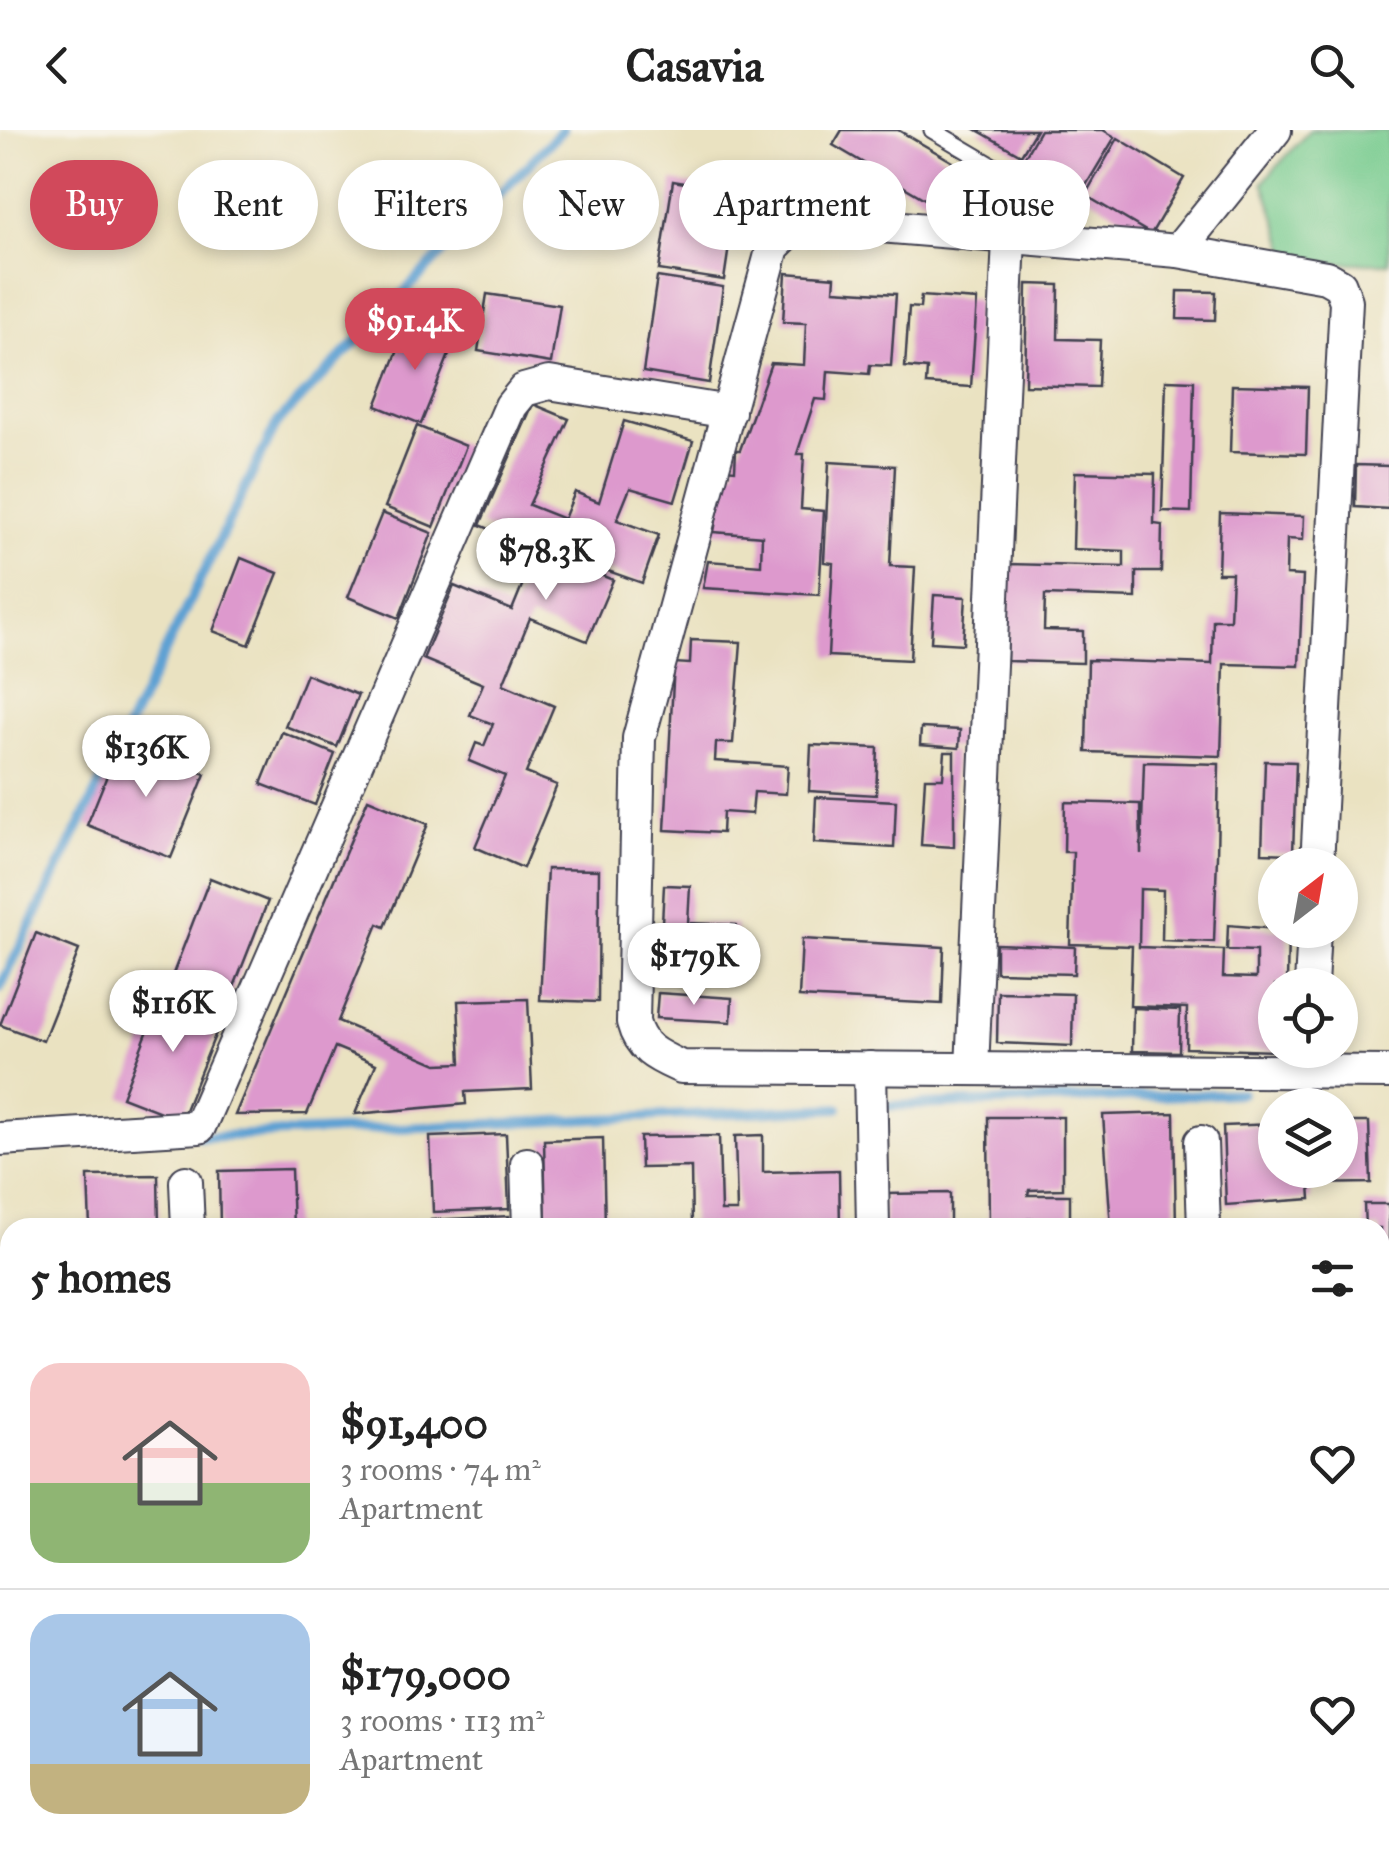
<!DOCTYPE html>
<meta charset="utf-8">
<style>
:root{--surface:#fff;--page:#f2f2f2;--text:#222;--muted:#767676;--line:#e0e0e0;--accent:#d1495b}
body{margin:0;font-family:"IM FELL Great Primer",serif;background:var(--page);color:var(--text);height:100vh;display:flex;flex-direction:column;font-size:38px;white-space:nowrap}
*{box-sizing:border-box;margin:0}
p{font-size:32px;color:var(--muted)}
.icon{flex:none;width:55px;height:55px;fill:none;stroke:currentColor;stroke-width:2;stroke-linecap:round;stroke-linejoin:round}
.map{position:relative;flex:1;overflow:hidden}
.drawer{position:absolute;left:0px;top:1088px;width:1390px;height:642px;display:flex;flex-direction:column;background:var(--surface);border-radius:30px 30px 0 0;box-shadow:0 5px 15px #0003}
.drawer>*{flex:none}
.hud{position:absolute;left:30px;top:30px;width:1330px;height:90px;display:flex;gap:20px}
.needle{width:65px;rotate:31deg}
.tools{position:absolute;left:1258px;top:718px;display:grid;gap:20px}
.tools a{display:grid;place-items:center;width:100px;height:100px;border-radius:50%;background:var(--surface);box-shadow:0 5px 15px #0003;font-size:50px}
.price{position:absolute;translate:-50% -85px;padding:0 22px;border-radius:35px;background:#fff;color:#222;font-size:32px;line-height:65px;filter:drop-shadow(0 2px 5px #0008)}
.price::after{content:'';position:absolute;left:50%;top:60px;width:30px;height:22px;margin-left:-15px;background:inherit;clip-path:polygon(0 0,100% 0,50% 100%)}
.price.active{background:var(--accent);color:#fff}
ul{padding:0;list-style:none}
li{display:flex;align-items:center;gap:30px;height:250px;padding:0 30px}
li+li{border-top:2px solid var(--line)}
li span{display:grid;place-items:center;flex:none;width:280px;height:200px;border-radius:30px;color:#555}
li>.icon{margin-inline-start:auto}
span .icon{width:120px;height:120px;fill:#fffc;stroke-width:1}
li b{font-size:42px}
h2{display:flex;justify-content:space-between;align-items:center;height:120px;padding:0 30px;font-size:42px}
.tag{padding:0 35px;border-radius:45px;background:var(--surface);box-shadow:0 5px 15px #0003;font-size:35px;line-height:90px}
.tag.active{background:var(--accent);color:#fff}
header{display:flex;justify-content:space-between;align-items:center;height:130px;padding:0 30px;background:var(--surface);font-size:45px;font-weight:700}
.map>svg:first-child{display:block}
.green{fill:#76cb8e;stroke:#4c7664;stroke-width:2.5}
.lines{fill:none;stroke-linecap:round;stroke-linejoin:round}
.stream{stroke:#5fa1d3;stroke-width:10}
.building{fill:#dd99cd}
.lane-casing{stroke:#403f4f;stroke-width:19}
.street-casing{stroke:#403f4f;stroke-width:36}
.lane{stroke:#fff;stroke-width:15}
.street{stroke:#fff;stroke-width:32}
</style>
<header><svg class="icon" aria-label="back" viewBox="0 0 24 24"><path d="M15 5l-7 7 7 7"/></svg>Casavia<svg class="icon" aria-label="search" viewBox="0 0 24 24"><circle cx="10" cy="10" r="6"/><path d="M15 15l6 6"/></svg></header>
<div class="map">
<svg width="1389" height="1728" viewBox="0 0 1389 1728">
<rect width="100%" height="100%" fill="#f7f3e8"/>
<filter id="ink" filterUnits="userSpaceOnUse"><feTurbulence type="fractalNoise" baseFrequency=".01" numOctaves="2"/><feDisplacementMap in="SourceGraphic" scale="20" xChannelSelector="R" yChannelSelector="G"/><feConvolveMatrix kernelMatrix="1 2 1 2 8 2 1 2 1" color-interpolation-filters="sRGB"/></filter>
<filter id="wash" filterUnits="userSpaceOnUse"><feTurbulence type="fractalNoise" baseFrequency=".0048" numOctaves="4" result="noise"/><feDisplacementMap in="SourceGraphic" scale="40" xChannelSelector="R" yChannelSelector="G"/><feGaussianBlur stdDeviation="2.25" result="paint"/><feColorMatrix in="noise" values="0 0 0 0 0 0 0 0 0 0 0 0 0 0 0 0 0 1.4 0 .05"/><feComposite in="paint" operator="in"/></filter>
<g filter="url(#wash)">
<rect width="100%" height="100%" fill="#eae2c1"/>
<polygon class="green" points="1310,0 1389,0 1389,133 1291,133 1263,52"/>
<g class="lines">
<g class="stream">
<polyline points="0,858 277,293 562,0"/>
<polyline points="888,976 1241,963"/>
<polyline points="200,1007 838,978"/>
</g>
</g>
<g id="blocks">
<g class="building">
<polygon points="842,0 898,0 970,42 947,82 833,15"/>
<polygon points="977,0 1036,0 1021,25"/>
<polygon points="1040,0 1103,0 1115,7 1082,62 1024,28"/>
<polygon points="1118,8 1184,48 1151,104 1085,65"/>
<polygon points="673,51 737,62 724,150 659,140"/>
<polygon points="786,143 835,147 834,160 896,164 891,236 870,235 869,244 828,241 826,270 815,269 797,324 804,324 801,379 824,381 819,465 703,458 708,431 761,435 762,406 714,402 725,339 735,340 736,320 740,320 771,233 804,235 806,193 783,192"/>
<polygon points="657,147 723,157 709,253 643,242"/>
<polygon points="1027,154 1059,155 1058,209 1100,210 1098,257 1025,255"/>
<polygon points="1178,161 1216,162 1215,190 1177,189"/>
<polygon points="487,164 560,175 551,233 478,221"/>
<polygon points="921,166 977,170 971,257 926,254 927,239 905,237 909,177 920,178"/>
<polygon points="409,192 455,210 421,294 376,276"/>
<polygon points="1166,250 1194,251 1191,382 1162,381"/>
<polygon points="1232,255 1308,257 1306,324 1230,322"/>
<polygon points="533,274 569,289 529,375 564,389 575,362 599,372 624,291 693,311 675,371 630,358 617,390 659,405 642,453 580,431 578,436 613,450 587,511 530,488 503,554 554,576 526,643 557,655 523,738 475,717 505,646 469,631 476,613 484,616 493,594 470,585 483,554 423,529 454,456 512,480 537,419 480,395"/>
<polygon points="417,296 466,316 434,397 385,377"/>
<polygon points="829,332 895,336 890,436 915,437 910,530 828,526 833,433 824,432"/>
<polygon points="1356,335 1389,336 1389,379 1355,377"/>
<polygon points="1075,342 1155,344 1154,394 1162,395 1161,442 1136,442 1136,468 1045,465 1044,500 1083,501 1083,533 1007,531 1009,434 1124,437 1124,421 1073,419"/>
<polygon points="382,383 432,403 399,488 348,467"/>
<polygon points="1220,383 1304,386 1303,410 1287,409 1286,445 1303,446 1299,536 1224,534 1221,626 1086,622 1088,530 1212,534 1213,490 1230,490 1232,443 1218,443"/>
<polygon points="241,428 278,443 249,515 213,501"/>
<polygon points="934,465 966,467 963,514 931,512"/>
<polygon points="691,510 741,512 733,613 716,613 715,631 788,636 786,664 754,662 752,684 723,682 722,703 665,700 674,533 690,534"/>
<polygon points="306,544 358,565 337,617 285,596"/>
<polygon points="921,598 960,600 959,618 920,615"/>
<polygon points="282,602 335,624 315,675 261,654"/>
<polygon points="121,611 205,644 171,728 87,695"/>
<polygon points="811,615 878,618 876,665 809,661"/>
<polygon points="945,622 954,622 954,717 921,715 925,648 943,648"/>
<polygon points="1265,631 1296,632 1293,724 1262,723"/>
<polygon points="1144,632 1219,634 1217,726 1214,812 1162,810 1163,760 1140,759 1139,817 1224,820 1223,847 1256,848 1256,821 1227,820 1228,795 1288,800 1287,855 1275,855 1275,921 1186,918 1187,878 1130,876 1132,816 1070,814 1073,722 1064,722 1065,672 1140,674 1141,724"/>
<polygon points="816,667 896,671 894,718 814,713"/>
<polygon points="368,669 428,694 385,797 378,794 338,891 437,934 461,933 458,871 528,869 532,959 465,962 466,974 355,984 376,934 335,917 307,984 235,985"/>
<polygon points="547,739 599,740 598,872 540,870"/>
<polygon points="210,748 268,771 226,877 169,854"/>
<polygon points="664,755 690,756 688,793 736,795 735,834 660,830"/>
<polygon points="36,803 79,820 43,911 0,895"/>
<polygon points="802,809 944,817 942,874 799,867"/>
<polygon points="996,814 1075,817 1074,844 996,842"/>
<polygon points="164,859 224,883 181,990 122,967"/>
<polygon points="998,862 1073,864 1072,916 997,913"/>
<polygon points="658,863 732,868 731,892 656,888"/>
<polygon points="1133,878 1180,880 1179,922 1132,921"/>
<polygon points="1174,983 1176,1098 1111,1098 1103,985"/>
<polygon points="988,987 1063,987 1063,1059 1029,1060 1028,1065 1070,1065 1070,1089 1028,1089 1028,1098 989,1098"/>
<polygon points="1340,992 1369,992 1371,1053 1310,1054 1311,1069 1226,1075 1223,996 1275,994 1275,1040 1340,1040"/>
<polygon points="506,1004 509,1079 433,1082 430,1007"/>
<polygon points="763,1005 763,1042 839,1040 840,1098 692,1098 691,1037 641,1038 640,1007 719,1006 721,1081 737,1081 735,1006"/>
<polygon points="603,1008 605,1098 546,1098 544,1010"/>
<polygon points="291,1039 293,1098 220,1098 219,1041"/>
<polygon points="158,1045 159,1098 90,1098 88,1046"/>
<polygon points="950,1063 950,1098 884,1098 884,1064"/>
<polygon points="1364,1074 1389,1074 1389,1375 1380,1375 1380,1098 1365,1098"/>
<polygon points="509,1086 509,1098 431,1098 431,1090"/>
<rect x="0" y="1151" width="10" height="47"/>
<polygon points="0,1205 10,1205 10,1245 0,1246"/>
<rect x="0" y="1257" width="10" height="60"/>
<rect x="0" y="1332" width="10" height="85"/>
<rect x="0" y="1425" width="10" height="61"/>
<rect x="1380" y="1473" width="9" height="96"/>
<rect x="0" y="1494" width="10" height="55"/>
<polygon points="10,1555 10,1609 0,1609 0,1556"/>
<rect x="0" y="1617" width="10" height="58"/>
<polygon points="0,1681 10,1681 10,1720 22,1720 22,1728 0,1728"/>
<polygon points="111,1720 177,1720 178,1728 111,1728"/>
<rect x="236" y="1720" width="72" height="8"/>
<rect x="447" y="1720" width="65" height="8"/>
<rect x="635" y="1720" width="60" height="8"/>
<polygon points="1126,1720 1192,1720 1192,1728 1127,1728"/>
<polygon points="1240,1720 1316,1720 1316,1728 1241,1728"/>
</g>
</g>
</g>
<g filter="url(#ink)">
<use href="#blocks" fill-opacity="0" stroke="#403f4f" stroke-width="2.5"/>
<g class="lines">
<defs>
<polyline id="lane" points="932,0 1005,43 1054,108"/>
<g id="street">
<polyline points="1178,121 1275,0"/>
<path d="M1317,735l29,-564 -6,-16 -14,-8 -148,-26 -358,-30 -27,6 -20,20 -134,491 -6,284c7,27 24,34 48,45l708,5"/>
<polyline points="1311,855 1314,800"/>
<polyline points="870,938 873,1098"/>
<polyline points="972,939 1009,108"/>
<polyline points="0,1009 199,997 511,276 524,260 549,253 729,282"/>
<polyline points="1201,1012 1204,1098"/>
<polyline points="527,1034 529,1098"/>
<polyline points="186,1052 188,1098"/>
<polyline points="210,1720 210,1728"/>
<polyline points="549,1720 549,1728"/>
<polyline points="882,1720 882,1728"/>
<polyline points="1226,1720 1226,1728"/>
</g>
</defs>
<use href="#lane" class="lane-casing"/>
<use href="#street" class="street-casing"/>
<use href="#lane" class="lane"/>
<use href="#street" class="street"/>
</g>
</g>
</svg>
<div class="tools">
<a><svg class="needle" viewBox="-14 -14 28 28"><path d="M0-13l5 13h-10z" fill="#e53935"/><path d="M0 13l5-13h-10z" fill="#767676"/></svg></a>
<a><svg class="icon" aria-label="locate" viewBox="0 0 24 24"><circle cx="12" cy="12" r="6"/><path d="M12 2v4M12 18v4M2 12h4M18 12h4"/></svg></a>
<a><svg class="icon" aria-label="layers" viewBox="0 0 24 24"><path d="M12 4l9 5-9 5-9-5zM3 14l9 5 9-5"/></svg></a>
</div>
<b class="price active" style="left:415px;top:243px">$91.4K</b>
<b class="price" style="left:546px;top:473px">$78.3K</b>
<b class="price" style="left:146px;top:670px">$136K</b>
<b class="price" style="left:694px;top:878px">$179K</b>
<b class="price" style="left:173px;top:925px">$116K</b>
<div class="hud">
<a class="tag active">Buy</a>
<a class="tag">Rent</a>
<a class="tag">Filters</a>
<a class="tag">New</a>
<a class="tag">Apartment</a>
<a class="tag">House</a>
</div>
<section class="drawer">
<h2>5 homes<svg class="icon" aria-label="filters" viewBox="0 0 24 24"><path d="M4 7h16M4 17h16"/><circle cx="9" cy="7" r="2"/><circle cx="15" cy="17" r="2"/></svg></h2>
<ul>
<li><span style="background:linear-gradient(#f6c9c9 60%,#8fb573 0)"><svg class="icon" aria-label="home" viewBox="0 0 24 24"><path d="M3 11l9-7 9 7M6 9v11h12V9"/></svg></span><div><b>$91,400</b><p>3 rooms · 74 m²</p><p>Apartment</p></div><svg class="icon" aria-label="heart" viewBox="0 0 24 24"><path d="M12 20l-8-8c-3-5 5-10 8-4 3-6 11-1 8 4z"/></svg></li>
<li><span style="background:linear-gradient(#a9c7e8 75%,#c2b280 0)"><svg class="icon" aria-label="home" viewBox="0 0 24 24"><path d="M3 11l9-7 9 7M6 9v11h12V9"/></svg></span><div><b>$179,000</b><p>3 rooms · 113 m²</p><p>Apartment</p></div><svg class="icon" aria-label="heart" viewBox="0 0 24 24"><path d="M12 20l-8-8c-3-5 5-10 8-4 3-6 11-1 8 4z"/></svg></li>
</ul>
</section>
</div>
